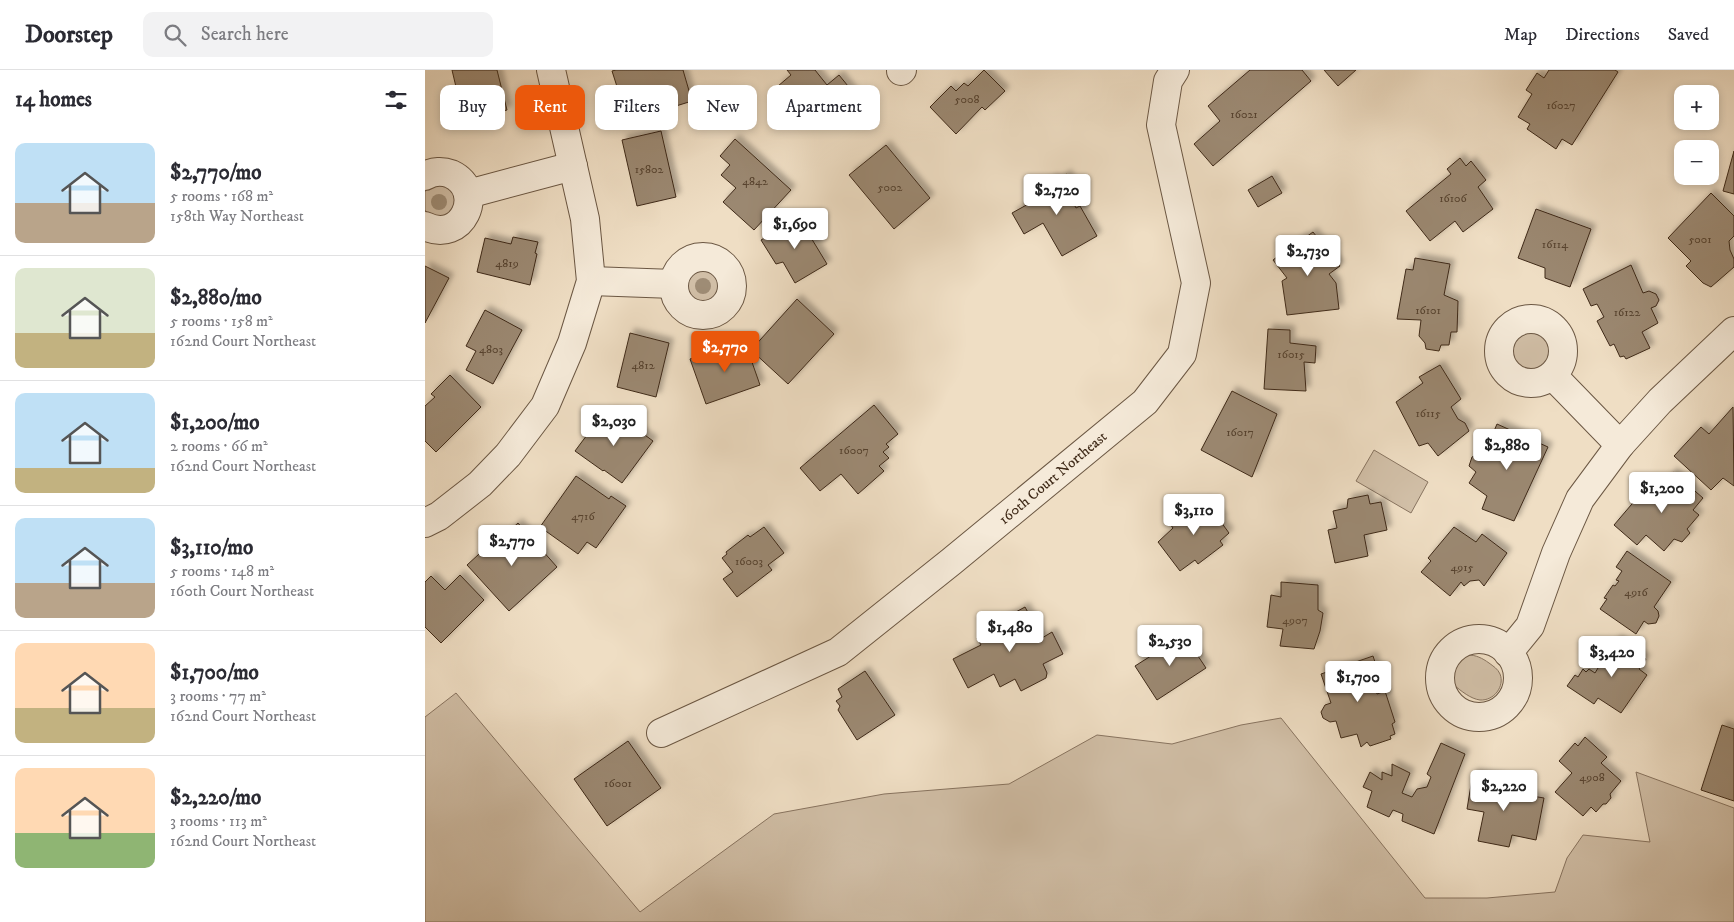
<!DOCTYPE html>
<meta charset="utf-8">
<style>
:root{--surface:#fff;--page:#f2f2f3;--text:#2b2b33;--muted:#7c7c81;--line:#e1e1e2;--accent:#ea580c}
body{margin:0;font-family:"IM FELL DW Pica",serif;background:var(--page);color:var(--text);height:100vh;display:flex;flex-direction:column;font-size:19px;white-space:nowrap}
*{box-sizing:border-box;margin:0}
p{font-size:16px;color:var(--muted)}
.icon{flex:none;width:28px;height:28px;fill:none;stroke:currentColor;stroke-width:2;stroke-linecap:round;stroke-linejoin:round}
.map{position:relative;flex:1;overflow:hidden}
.sheet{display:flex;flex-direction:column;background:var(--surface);width:425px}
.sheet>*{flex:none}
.banner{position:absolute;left:15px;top:15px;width:475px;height:45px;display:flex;gap:10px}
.controls{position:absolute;left:1249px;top:15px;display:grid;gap:10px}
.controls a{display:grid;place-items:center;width:45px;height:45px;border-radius:10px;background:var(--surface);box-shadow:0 2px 8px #0003;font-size:25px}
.price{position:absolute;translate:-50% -42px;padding:0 11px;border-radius:5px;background:#fff;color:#222;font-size:16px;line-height:32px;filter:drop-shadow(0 1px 2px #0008)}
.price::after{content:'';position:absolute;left:50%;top:30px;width:15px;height:11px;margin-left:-8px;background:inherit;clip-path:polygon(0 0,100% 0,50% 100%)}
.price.current{background:var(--accent);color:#fff}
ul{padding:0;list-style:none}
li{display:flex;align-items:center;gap:15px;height:125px;padding:0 15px}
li+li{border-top:1px solid var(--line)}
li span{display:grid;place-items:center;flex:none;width:140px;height:100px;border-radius:10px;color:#555}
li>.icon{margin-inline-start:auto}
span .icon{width:60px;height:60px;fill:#fffc;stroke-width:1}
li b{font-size:21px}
h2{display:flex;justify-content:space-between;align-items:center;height:60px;padding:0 15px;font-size:21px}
.pill{padding:0 18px;border-radius:10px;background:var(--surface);box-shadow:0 2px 8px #0003;font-size:18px;line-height:45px}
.pill.current{background:var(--accent);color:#fff}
header{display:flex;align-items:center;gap:30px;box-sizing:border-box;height:70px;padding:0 25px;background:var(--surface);border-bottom:1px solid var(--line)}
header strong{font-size:24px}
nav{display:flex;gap:28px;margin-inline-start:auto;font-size:18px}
.search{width:350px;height:45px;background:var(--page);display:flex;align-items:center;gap:12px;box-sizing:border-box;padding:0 18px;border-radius:10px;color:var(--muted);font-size:19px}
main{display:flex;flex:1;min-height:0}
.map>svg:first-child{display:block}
.green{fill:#d1bfa7;stroke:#887460}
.building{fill:#9b8871;stroke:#3f2a18;filter:url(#shadow)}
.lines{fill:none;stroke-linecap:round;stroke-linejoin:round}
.minor-casing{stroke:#6b5743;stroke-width:30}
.minor{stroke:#f5ead9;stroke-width:28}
.tree{fill:#9e8c75}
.labels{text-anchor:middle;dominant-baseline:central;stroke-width:4;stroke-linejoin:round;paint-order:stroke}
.number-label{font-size:12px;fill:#56422e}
.street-label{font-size:15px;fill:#3f2a18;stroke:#f5ead9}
</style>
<header>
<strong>Doorstep</strong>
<div class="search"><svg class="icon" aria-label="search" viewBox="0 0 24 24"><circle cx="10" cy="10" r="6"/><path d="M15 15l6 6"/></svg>Search here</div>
<nav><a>Map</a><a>Directions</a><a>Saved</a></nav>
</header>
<main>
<section class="sheet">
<h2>14 homes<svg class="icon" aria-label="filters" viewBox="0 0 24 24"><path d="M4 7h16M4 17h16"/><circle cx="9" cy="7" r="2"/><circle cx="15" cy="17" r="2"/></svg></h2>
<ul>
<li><span style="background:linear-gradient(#bfe0f5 60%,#b9a48a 0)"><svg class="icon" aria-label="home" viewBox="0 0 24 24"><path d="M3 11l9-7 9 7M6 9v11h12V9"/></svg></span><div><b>$2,770/mo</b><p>5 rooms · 168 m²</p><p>158th Way Northeast</p></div></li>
<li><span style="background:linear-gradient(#dfe7d0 65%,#c2b280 0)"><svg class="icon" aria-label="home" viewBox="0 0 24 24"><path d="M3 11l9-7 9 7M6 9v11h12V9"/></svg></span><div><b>$2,880/mo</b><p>5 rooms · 158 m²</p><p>162nd Court Northeast</p></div></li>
<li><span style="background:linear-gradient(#bfe0f5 75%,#c2b280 0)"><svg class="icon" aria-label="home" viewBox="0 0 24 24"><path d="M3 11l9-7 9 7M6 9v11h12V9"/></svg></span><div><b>$1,200/mo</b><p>2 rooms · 66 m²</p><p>162nd Court Northeast</p></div></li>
<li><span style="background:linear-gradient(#bfe0f5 65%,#b9a48a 0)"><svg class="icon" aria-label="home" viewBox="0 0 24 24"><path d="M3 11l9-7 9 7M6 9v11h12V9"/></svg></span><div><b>$3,110/mo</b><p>5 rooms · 148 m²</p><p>160th Court Northeast</p></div></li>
<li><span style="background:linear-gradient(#ffd9b3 65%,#c2b280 0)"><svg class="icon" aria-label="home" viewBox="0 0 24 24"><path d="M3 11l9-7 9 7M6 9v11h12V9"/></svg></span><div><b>$1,700/mo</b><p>3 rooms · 77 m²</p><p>162nd Court Northeast</p></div></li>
<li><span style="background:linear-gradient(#ffd9b3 65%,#8fb573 0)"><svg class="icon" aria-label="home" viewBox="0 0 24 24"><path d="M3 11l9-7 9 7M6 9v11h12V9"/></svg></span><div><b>$2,220/mo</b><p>3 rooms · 113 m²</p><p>162nd Court Northeast</p></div></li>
</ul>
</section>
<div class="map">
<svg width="1309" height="852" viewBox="0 0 1309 852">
<defs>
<filter id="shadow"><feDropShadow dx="4.5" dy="-4.5" stdDeviation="2.5" flood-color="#0004"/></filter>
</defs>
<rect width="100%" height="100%" fill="#efdec4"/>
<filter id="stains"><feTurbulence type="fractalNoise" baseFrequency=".004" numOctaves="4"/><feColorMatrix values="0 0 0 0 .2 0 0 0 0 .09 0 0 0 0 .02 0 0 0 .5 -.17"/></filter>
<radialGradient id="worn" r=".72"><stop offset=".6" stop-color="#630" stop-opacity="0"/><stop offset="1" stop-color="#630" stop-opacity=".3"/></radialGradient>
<g class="green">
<polygon points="18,113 31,123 30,140 15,148 4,144 0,140 0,122 2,119"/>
<circle cx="279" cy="216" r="17"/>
<circle cx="1107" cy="281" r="21"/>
<polygon points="949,380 1003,412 986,443 931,411"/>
<path d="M1043,585c8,0 14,3 21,8 4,3 9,6 11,11 5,12 -6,27 -20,26 -9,-1 -19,-9 -26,-15 -3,-14 -1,-26 14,-30z"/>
<polygon points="31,623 215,842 349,744 459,724 584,714 672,665 747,674 816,655 856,648 1000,828 1062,828 1130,822 1142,788 1158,765 1225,772 1211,702 1309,738 1309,852 0,852 0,647"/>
</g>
<g class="building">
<polygon points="27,0 72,0 82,40 45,50 35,16 31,17"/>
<polygon points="191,0 258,0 267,31 203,51 187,1"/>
<polygon points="362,0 390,0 402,15 414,5 432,27 401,51 388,35 375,44 353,16 366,5"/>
<polygon points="559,0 580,21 560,40 557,37 531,64 505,37 526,16 531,21 539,13 543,16"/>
<polygon points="825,0 877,0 886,11 788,96 769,74 795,51 783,36"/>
<polygon points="899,0 931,0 913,16"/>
<polygon points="1124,0 1190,0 1193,2 1147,75 1137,69 1131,79 1102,59 1105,54 1093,47 1107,24 1101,20 1112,3 1119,8"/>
<polygon points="236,61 251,127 212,136 197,70"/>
<polygon points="310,69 366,120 329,160 298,132 311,118 296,105 305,95 295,86"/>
<polygon points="461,75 505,128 469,159 424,105"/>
<polygon points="1309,81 1309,124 1298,121"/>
<polygon points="1035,88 1041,96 1046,91 1061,110 1053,117 1068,139 1038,162 1030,151 1005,171 981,141 1026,104 1022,99"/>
<polygon points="642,104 650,119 643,123 651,138 655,136 672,166 637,186 618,153 599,164 587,143 616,127 611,118 629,108 631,111"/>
<polygon points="847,106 857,123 833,137 823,120"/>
<polygon points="1286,123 1309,146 1309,166 1304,171 1305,180 1309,189 1309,197 1286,217 1278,213 1261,196 1266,191 1243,168"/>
<polygon points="1111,139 1166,159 1145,217 1120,208 1120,198 1093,188"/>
<polygon points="374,148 402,194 370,213 358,192 351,194 336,170"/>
<polygon points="888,162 915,196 904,204 911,213 914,239 862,245 857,211 862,208 848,190 879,166 881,167"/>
<polygon points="88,167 113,172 110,183 112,184 105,215 52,202 60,168 86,174"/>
<polygon points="990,188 1025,194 1019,225 1033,231 1032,262 1026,262 1024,275 1016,275 1014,281 1001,279 1000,273 994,266 996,250 972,249 981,199 988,200"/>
<polygon points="1206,195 1218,223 1224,221 1231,224 1234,230 1231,236 1226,238 1233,253 1217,262 1225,278 1201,289 1199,286 1195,287 1189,274 1185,276 1172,251 1179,247 1172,234 1166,236 1158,219"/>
<polygon points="0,196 24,208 0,253"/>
<polygon points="372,229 409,264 363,314 326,280"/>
<polygon points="60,240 97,260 68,314 41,300 51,281 41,276"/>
<polygon points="843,259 865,260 865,273 891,276 890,293 879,292 881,321 839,319"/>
<polygon points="205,263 244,273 231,327 192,317"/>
<polygon points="321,275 335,315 281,334 265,289 293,279 295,284"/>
<polygon points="1015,295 1036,329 1026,337 1033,349 1040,353 1044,361 1013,386 1003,373 994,376 971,332 998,313 994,307"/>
<polygon points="25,305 56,337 11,382 0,371 0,336 10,327 6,324"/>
<polygon points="807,321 852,344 827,407 776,380"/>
<polygon points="449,335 473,364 461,374 464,377 458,382 464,388 454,396 459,401 433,424 416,404 395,421 375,398"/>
<polygon points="1308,337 1309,416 1298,408 1286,420 1249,386 1276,357 1284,364"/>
<polygon points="186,344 203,356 205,354 228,371 197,413 179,400 178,401 150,381 171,353 177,357"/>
<polygon points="1072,354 1123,377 1089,451 1057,439 1062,426 1044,413 1051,402 1044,396 1047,387 1061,380"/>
<polygon points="1248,402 1278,428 1268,440 1274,445 1262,459 1265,463 1257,472 1249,469 1239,481 1221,465 1212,475 1189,455 1218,421 1225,428"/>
<polygon points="151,406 184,429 186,426 201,436 171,478 162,472 153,484 115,457"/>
<polygon points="943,425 945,434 956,432 962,460 939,465 943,486 910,493 903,460 912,458 908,441 922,438 923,429"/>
<polygon points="781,432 788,442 791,440 798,449 796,452 804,463 795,471 798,475 773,494 770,490 755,501 733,472 748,458 745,454 747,451 755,446 755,448 758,446 756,444 765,438 766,440 776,433 777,435"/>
<polygon points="93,453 132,497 84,541 42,495 65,474 71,481 74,478 70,474"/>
<polygon points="339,457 359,483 343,495 347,500 312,527 298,509 308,502 297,488 302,484 301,482 323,465 325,467"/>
<polygon points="1029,457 1051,472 1057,464 1082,483 1059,516 1054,510 1045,511 1039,516 1036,512 1025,526 996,502 1006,491 1003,488"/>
<polygon points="1202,481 1246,512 1229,537 1233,541 1234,546 1231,553 1223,554 1219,551 1211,564 1175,539 1182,529 1179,528 1188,515 1190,516 1194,511 1191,510 1197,501 1191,497"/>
<polygon points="35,505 59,530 16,573 0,557 0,512 6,506 20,520"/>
<polygon points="856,512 893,515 893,540 898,543 895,561 889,579 855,576 858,559 842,557 846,525 856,527"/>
<polygon points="600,537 617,568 627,562 638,584 618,594 622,603 621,608 596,621 590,609 575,617 569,604 543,618 528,589 556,575 552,568 569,559 567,555"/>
<polygon points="759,565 781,598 732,630 710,596"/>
<polygon points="1192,569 1221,589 1214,599 1222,605 1196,643 1173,628 1169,634 1142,616 1150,605 1153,607 1158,599 1161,602 1164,599 1170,603 1176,593 1179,595 1184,586 1181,585"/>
<polygon points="948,586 955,607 947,610 952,624 960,621 970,652 967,654 970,664 965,666 966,669 945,676 942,672 936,677 932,664 916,668 911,651 905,652 898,648 896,642 900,635 906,633 896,604"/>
<polygon points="440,601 470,645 432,670 413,640 415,636 411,631 417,627 413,619"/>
<polygon points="1297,655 1309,659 1309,731 1276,720"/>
<polygon points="1160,667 1182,687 1176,693 1196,711 1185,724 1186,728 1181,734 1178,734 1171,742 1166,737 1158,746 1130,722 1147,703 1134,691 1150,673 1153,676"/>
<polygon points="203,671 236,718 182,756 149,709"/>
<polygon points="1016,673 1040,684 1009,764 977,751 978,744 968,740 964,747 942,737 947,721 938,717 945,702 957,710 957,702 967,706 967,694 985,703 977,723 987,727 992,719 1002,717 1006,707 1002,704"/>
<polygon points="1048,703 1076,708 1073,724 1094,727 1095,724 1119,728 1111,770 1087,765 1084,777 1053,771 1059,742 1042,739"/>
</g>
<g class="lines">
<defs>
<g id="minor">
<polyline points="476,1 477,0"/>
<path d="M0,106c8,-5 18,-5 26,-2 36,17 11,71 -26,52"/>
<polyline points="43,124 148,96"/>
<circle cx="278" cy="216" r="29"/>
<polyline points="166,211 249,214"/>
<circle cx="1106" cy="281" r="32"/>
<polyline points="1128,306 1195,375"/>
<polyline points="0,453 14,446 55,414 83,385 120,336 147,273 166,211 160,149 126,0"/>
<circle cx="1054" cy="608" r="39"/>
<polyline points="1083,583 1105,556 1131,483 1155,429 1195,375 1235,331 1309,261"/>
<polyline points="236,663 413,582 527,491 720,332 757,284 771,213 736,55 743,11 750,0"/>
</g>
</defs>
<use href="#minor" class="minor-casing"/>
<use href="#minor" class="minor"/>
</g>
<g class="tree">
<circle cx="14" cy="132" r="8"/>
<circle cx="278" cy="216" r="8"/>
</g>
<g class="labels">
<g class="number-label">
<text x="542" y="29">5008</text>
<text x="1136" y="35">16027</text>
<text x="819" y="44">16021</text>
<text x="224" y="99">15802</text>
<text x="330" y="111">4842</text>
<text x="465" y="117">5002</text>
<text x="1028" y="128">16106</text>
<text x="1275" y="169">5001</text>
<text x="1130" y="174">16114</text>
<text x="82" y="193">4819</text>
<text x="1003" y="240">16101</text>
<text x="1202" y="242">16122</text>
<text x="66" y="279">4803</text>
<text x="866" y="284">16015</text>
<text x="218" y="295">4812</text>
<text x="1003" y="343">16115</text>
<text x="815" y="362">16017</text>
<text x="429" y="380">16007</text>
<text x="158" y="446">4716</text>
<text x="324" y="491">16003</text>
<text x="1037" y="497">4915</text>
<text x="1211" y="522">4916</text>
<text x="870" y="550">4907</text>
<text x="1167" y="707">4908</text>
<text x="193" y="713">16001</text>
</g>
<g class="street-label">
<text transform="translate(628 408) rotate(-40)">160th Court Northeast</text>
</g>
</g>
<rect width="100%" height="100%" filter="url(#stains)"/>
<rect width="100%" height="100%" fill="url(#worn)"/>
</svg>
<div class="controls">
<a>+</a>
<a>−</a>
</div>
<b class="price" style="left:632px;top:146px">$2,720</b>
<b class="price" style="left:370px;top:180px">$1,690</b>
<b class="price" style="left:883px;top:207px">$2,730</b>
<b class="price current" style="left:300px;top:303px">$2,770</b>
<b class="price" style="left:189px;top:377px">$2,030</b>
<b class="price" style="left:1082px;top:401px">$2,880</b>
<b class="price" style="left:1237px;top:444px">$1,200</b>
<b class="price" style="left:769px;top:466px">$3,110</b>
<b class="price" style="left:87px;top:497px">$2,770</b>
<b class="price" style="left:585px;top:583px">$1,480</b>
<b class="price" style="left:745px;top:597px">$2,530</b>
<b class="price" style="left:1187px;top:608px">$3,420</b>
<b class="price" style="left:933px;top:633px">$1,700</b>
<b class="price" style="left:1079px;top:742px">$2,220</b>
<div class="banner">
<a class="pill">Buy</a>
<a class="pill current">Rent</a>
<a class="pill">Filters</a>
<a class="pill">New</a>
<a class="pill">Apartment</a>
</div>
</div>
</main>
